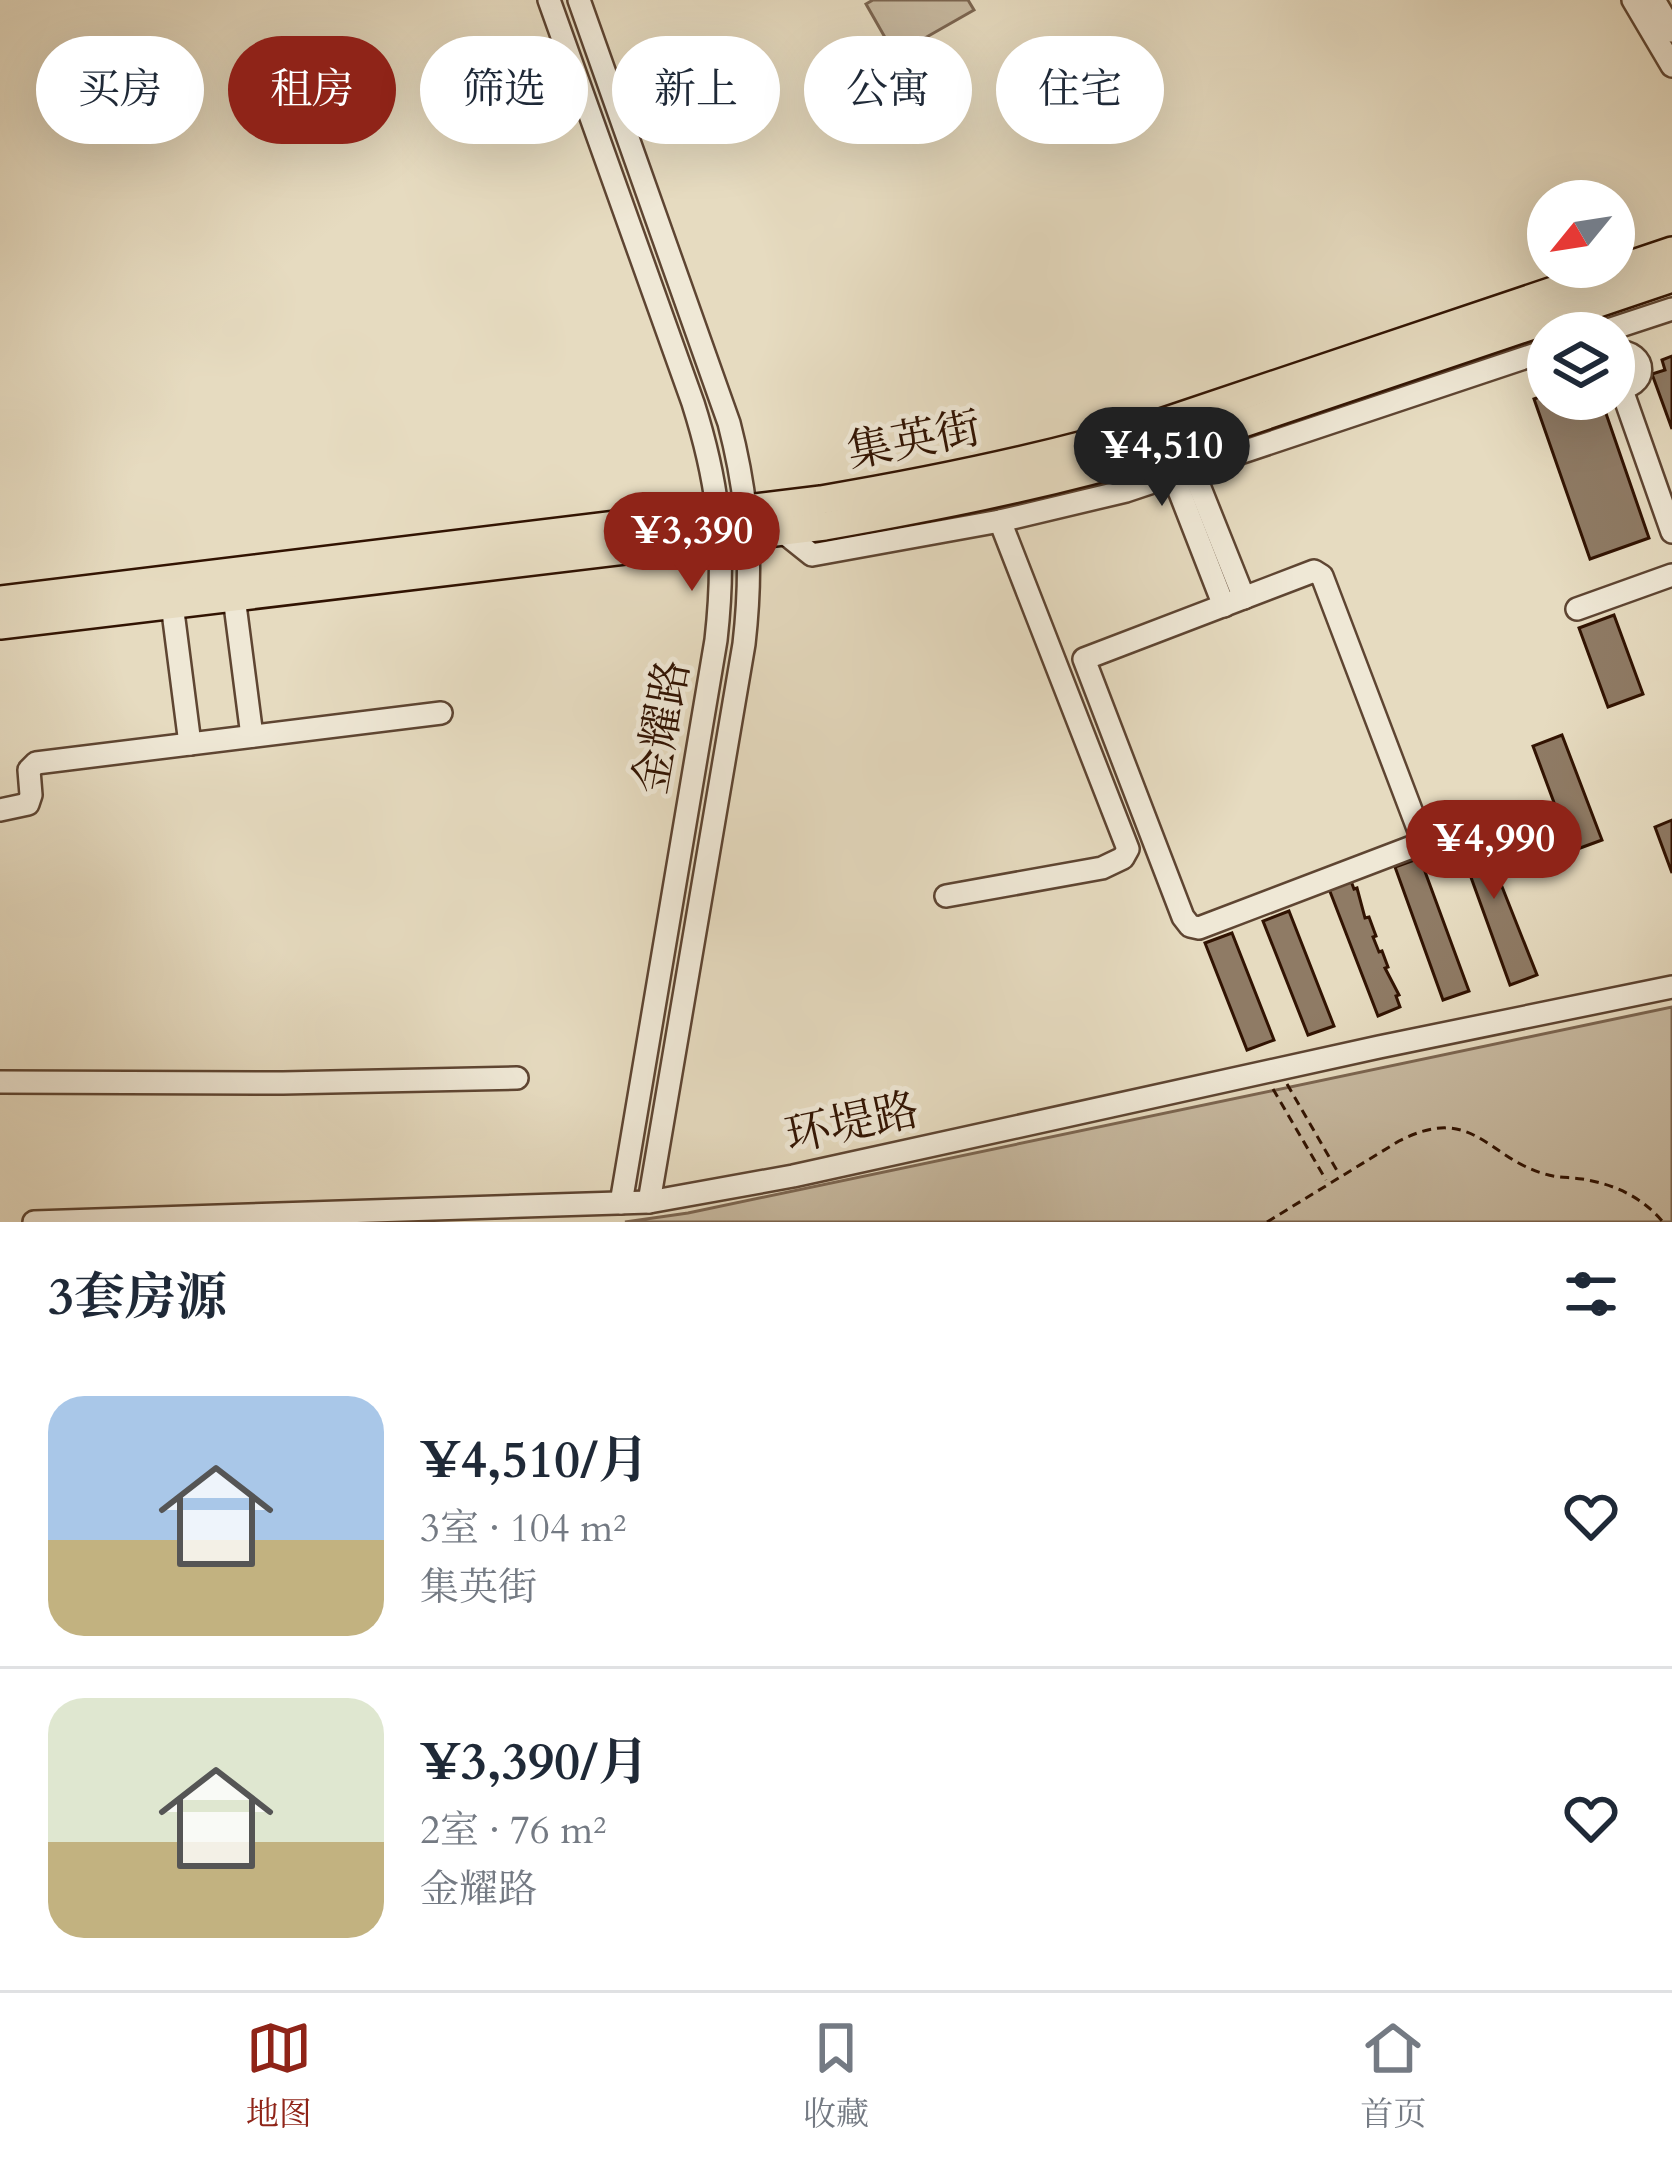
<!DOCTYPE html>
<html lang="zh">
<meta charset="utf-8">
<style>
:root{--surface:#fff;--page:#f6f6f7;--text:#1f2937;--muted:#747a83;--line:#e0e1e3;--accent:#8f2418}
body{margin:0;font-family:Cardo,"Noto Serif SC",serif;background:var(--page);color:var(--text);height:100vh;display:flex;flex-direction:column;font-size:45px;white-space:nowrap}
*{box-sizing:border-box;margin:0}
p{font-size:39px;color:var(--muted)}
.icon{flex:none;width:66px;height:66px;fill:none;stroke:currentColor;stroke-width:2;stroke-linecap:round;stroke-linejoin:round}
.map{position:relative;height:1222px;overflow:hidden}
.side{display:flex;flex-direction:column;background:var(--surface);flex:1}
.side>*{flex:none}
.top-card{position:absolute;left:36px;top:36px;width:1602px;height:108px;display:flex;gap:24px}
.needle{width:78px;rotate:240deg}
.tools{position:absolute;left:1527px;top:180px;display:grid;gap:24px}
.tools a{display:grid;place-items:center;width:108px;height:108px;border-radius:50%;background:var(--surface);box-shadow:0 12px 48px #0002;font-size:60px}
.price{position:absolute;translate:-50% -102px;padding:0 27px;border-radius:42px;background:var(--accent);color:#fff;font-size:39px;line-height:78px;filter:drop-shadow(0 3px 6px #0008)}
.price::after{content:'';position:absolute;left:50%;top:72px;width:36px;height:27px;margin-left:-18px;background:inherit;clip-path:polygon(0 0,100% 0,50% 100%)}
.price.current{background:#222;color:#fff}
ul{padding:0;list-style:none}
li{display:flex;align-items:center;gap:36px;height:300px;padding:0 48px}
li+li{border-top:3px solid var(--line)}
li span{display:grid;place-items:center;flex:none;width:336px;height:240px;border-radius:36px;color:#555}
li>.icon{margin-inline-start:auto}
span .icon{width:144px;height:144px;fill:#fffc;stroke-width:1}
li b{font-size:51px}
h2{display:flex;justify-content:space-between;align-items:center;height:144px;padding:0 48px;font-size:51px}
.pill{padding:0 42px;border-radius:54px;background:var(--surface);box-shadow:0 12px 48px #0002;font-size:42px;line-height:108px}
.pill.current{background:var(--accent);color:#fff}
.menu{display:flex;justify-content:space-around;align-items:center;height:168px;border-top:3px solid var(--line);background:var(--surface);font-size:33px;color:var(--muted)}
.menu a{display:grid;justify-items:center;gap:6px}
.menu .current{color:var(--accent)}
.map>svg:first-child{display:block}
.green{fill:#c7b9a0;stroke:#7c6651;stroke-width:3}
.building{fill:#8f7b65;stroke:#311302;stroke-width:3}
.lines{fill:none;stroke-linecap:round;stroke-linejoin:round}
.minor-casing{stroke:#5e4532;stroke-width:26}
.major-casing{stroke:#311302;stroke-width:32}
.path{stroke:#311302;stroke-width:3;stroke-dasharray:9 6;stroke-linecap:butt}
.minor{stroke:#efe8d6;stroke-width:21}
.major{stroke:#e6dbc0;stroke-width:27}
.labels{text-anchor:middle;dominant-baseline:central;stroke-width:10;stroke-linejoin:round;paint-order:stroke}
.street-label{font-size:45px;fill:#311302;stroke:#efe8d6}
</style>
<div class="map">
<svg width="1672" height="1222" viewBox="0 0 1672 1222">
<rect width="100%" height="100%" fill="#e6dbc0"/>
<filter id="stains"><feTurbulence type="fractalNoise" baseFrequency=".00167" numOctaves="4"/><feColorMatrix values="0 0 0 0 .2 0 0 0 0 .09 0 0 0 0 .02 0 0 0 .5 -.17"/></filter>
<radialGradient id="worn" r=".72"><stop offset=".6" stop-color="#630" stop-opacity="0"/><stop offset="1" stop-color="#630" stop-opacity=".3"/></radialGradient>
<g class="green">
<polygon points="873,0 968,0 974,10 895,55 866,4"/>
<polygon points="1672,1007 1672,1222 625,1222 688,1213"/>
</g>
<g class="building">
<polygon points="1672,356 1672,429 1652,374 1665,370 1662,360"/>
<polygon points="1548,394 1548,399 1601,399 1649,538 1590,559 1534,399"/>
<polygon points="1614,615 1643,694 1608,707 1579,628"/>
<polygon points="1562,735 1602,840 1572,851 1533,746"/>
<polygon points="1476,816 1490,854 1493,853 1498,868 1495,869 1537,975 1510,985 1452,825"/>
<polygon points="1672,820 1672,873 1655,827"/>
<polygon points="1420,858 1469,991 1443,1000 1395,867"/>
<polygon points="1351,881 1354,889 1357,888 1365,918 1369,917 1376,936 1373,937 1379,952 1382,951 1388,967 1385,968 1399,995 1396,996 1400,1007 1378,1016 1329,889"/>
<polygon points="1289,911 1334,1026 1308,1035 1263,921"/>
<polygon points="1232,933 1274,1040 1247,1050 1205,943"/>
</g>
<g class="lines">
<defs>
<g id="minor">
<path d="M549,0l144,403c27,85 33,148 23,237l-95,563"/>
<path d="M579,0l150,423c20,77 24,142 15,221l-95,558"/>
<polyline points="1633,0 1672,66"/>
<polyline points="1654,0 1672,31"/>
<polyline points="1599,333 1672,309"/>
<path d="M1614,351c36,-1 35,39 0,37"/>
<polyline points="1622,390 1672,532"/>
<polyline points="1192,468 1244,598"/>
<polyline points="1173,475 1224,606"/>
<polyline points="782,531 812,555 1000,521 1126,491 1548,350"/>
<polygon points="1314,571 1322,576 1422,839 1417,845 1199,928 1190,926 1183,917 1084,659"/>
<polyline points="234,597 252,736"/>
<polyline points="172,604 190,744"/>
<polyline points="1577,609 1672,575"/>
<polyline points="0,810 28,804 31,795 29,770 36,763 441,713"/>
<polyline points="946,896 1102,868 1123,858 1128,849 1000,521"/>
<polyline points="0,1082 283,1083 517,1078"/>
<polyline points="34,1222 649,1202 793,1176 1379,1047 1672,987"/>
</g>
<g id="major">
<path d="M0,600l821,-100c112,-19 222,-41 331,-74l520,-175"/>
<path d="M0,625l825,-99c113,-20 225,-42 335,-75l512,-173"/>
</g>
</defs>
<use href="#minor" class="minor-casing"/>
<use href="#major" class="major-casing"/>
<g class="path">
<polyline points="1287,1084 1339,1174"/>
<polyline points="1273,1089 1326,1180"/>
<path d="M1267,1222l132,-81c74,-38 88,17 146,33 12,4 25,3 37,5 32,5 60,18 81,43"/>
</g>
<use href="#minor" class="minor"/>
<use href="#major" class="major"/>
</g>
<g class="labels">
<g class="street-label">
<text transform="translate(914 440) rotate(-11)">集英街</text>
<text transform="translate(662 727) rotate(-80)">金耀路</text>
<text transform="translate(852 1123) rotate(-12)">环堤路</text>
</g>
</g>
<rect width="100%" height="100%" filter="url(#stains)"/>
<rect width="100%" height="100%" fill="url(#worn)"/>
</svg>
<div class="tools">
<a><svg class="needle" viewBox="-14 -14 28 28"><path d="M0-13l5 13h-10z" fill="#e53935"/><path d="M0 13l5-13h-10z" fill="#747a83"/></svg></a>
<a><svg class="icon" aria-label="layers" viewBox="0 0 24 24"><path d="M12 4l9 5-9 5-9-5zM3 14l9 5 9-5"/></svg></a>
</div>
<b class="price current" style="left:1162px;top:509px">¥4,510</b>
<b class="price" style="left:692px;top:594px">¥3,390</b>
<b class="price" style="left:1494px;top:902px">¥4,990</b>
<div class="top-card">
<a class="pill">买房</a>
<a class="pill current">租房</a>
<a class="pill">筛选</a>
<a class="pill">新上</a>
<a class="pill">公寓</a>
<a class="pill">住宅</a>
</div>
</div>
<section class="side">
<h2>3套房源<svg class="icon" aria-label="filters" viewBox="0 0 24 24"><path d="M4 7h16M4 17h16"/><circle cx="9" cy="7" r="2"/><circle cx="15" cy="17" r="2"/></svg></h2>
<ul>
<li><span style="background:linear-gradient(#a9c7e8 60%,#c2b280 0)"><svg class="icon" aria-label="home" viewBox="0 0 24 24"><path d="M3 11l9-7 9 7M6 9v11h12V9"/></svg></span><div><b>¥4,510/月</b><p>3室 · 104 m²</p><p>集英街</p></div><svg class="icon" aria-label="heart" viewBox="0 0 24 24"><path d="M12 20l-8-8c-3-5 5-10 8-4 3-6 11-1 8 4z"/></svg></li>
<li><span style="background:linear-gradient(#dfe7d0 60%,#c2b280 0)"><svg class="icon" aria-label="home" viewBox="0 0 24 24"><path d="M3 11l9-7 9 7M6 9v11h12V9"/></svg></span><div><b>¥3,390/月</b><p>2室 · 76 m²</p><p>金耀路</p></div><svg class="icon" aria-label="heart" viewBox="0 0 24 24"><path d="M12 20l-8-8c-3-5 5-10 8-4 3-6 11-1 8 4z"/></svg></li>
</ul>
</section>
<nav class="menu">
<a class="current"><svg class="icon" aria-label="map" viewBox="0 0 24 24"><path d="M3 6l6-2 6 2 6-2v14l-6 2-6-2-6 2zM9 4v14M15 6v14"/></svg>地图</a>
<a><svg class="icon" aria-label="saved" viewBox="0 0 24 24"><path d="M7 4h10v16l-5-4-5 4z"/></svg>收藏</a>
<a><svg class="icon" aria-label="home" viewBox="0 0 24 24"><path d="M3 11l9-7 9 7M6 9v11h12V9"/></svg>首页</a>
</nav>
